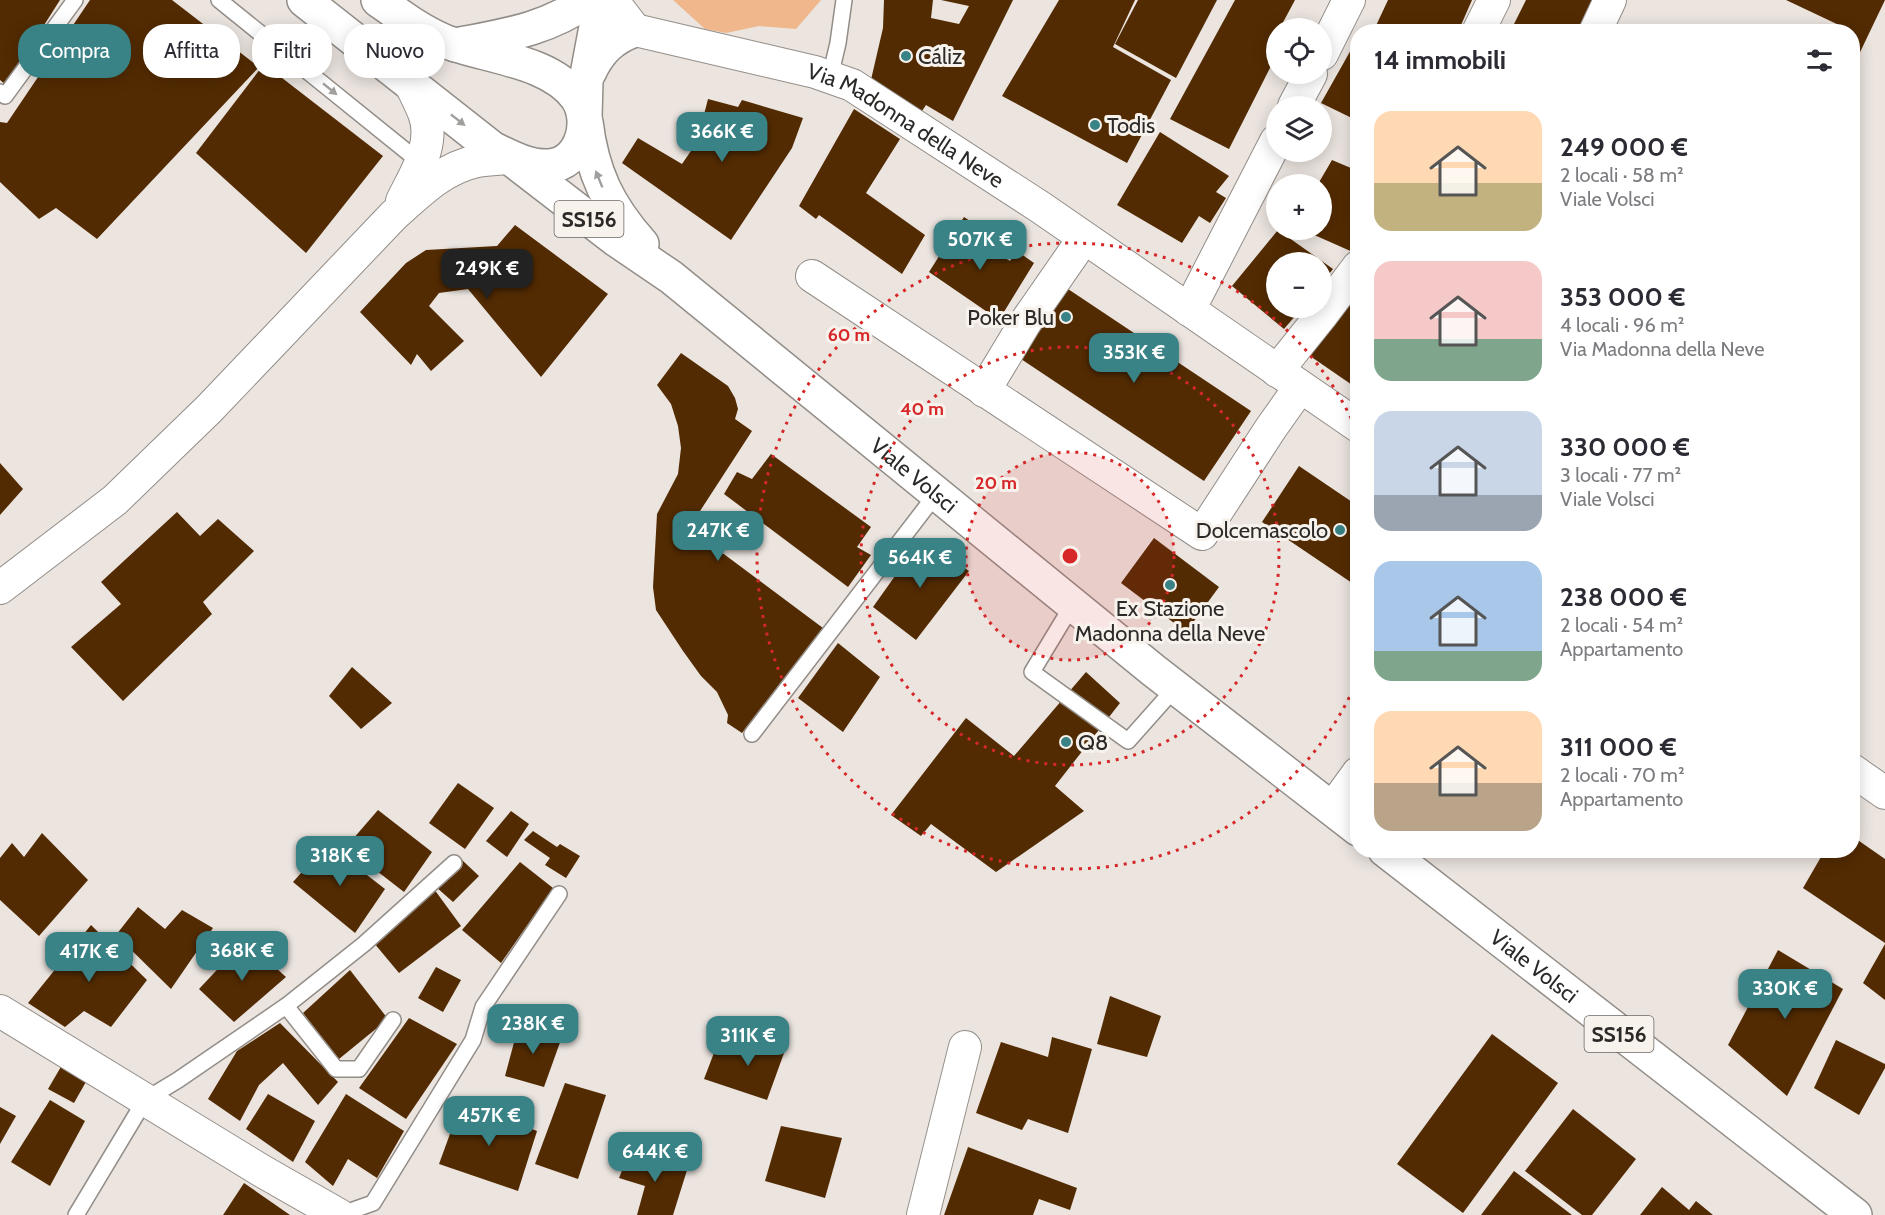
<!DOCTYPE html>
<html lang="it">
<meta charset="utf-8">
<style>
:root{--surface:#fff;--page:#f7f7f7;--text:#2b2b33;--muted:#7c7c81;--accent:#398286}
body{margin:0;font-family:Cabin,sans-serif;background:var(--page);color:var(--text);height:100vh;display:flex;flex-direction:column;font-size:22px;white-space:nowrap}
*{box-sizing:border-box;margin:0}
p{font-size:20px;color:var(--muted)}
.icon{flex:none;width:33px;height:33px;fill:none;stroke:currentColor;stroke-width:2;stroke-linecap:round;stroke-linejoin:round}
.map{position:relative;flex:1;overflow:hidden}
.drawer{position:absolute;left:1350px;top:24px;width:510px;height:834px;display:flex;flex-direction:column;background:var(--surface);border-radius:24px;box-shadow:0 3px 15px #0003}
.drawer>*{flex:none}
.guide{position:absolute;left:18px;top:24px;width:570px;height:54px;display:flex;gap:12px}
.tools{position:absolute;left:1266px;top:18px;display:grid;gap:12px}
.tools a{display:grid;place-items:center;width:66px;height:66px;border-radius:50%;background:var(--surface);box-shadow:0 3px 15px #0003;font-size:30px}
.price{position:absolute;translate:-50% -51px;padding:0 14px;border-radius:12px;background:var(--accent);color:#fff;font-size:20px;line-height:39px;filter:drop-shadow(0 2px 3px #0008)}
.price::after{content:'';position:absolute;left:50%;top:36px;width:18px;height:14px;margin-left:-9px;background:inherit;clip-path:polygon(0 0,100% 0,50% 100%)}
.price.selected{background:#222;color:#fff}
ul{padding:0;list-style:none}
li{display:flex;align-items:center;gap:18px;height:150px;padding:0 24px}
li span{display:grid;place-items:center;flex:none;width:168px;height:120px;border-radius:18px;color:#555}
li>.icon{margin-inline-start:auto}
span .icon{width:72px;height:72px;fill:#fffc;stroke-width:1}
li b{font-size:26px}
h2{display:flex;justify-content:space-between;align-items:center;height:72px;padding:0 24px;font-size:26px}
.tag{padding:0 21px;border-radius:24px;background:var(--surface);box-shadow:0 3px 15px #0003;font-size:21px;line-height:54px}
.tag.selected{background:var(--accent);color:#fff}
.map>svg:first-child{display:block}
.green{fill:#efb78b}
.building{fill:#532b02}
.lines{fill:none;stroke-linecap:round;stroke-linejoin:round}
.lane-casing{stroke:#938d88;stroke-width:18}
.street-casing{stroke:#938d88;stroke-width:34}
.secondary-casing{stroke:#938d88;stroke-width:36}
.primary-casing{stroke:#938d88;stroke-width:36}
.lane{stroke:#fff;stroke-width:15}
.street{stroke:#fff;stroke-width:32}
.secondary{stroke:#fff;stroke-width:33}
.primary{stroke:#fff;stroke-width:33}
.oneway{fill:#a09f9e}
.ring{fill:none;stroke:#d62828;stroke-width:3;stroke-dasharray:3 6}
.poi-dot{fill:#398286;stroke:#f8f2ed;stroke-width:2}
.labels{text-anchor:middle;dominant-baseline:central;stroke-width:6;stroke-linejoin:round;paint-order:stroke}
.shield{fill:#f8f2ed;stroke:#696663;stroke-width:1.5}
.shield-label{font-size:21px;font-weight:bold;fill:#2c2a28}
.poi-label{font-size:22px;fill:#2c2a28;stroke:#f8f2ed;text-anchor:start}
.street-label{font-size:22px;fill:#2c2a28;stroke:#f8f2ed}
.centre{fill:#d62828;stroke:#f8f2ed;stroke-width:3}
.ring-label{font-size:18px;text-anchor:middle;font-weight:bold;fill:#d62828;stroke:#f8f2ed;stroke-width:6;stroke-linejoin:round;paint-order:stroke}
</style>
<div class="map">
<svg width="1885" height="1215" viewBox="0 0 1885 1215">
<rect width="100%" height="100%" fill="#ebe4df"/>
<polygon class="green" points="673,0 821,0 796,29 759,26 726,33 705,29"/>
<g class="building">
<polygon points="0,0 60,0 6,85 0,80"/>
<polygon points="90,0 172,0 259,67 97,239 56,208 39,219 0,182 0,122 7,123"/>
<polygon points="884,0 933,0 931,18 959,24 969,6 941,0 1013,0 953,121 926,105 920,114 870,84 883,28"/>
<polygon points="1059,0 1135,0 1113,47 1171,80 1127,163 1002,96"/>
<polygon points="1138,0 1217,0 1176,78 1115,44"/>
<polygon points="1235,0 1295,0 1280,28 1276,28 1276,36 1269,51 1276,56 1229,149 1170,119"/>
<polygon points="1388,0 1472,0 1458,32 1373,32"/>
<polygon points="1526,0 1593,0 1577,32 1510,32"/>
<polygon points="1786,0 1885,0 1852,69 1852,32 1839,32 1841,26"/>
<polygon points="1352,48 1358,50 1358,121 1321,103"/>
<polygon points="264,64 383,156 306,253 196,153"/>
<polygon points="708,99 738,107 742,100 803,118 792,148 731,240 622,163 638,138 682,164 697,142"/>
<polygon points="854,109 900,139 866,193 925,235 902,274 819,215 816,219 799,206"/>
<polygon points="1160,132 1229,176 1216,192 1226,198 1210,223 1199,216 1182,243 1117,205"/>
<polygon points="1332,160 1358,171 1358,249 1355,253 1303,230 1322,230 1322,184 1318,184"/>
<polygon points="964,217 979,227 973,238 1010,261 1017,251 1034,263 999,320 929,272"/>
<polygon points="515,225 608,294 541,377 468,289 439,293 429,306 464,341 431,371 417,354 411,365 360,312 406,263 426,250 497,246"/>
<polygon points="1278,230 1333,269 1322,283 1322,262 1276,262 1276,308 1302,308 1284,329 1232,286"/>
<polygon points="1065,287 1251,411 1204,481 1018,357"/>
<polygon points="1352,292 1358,296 1358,389 1310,356"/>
<polygon points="681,353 728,386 735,398 738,409 735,419 752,431 689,528 823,628 742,733 727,723 728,715 717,692 701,676 683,651 656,610 653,587 657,514 678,474 681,448 678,426 671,404 657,385"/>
<polygon points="771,454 871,527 857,547 871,555 848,587 724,494 737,472 752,479"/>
<polygon points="0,463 23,489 0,515"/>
<polygon points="1299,466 1358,506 1358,587 1262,522"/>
<polygon points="177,512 200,536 218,519 254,551 203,602 212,614 123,701 71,647 121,604 101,582"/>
<polygon points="922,538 969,571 916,640 873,607"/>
<polygon points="1154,538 1219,587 1186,632 1121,583"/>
<polygon points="838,643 880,677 843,732 798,698"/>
<polygon points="352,667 392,703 361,729 329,696"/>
<polygon points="1086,672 1120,703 1055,786 1084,811 996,872 931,824 921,836 891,815 966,718 1014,756"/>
<polygon points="458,783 494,808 465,849 429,823"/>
<polygon points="378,810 432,852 404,892 346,847"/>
<polygon points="511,811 529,824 507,857 486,841"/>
<polygon points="533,831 557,847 560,844 580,856 566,878 545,865 550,858 524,840"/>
<polygon points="42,833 88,880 39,936 0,900 0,858 12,843 24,857"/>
<polygon points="1852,836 1885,859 1885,943 1803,888 1825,850 1852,850"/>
<polygon points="327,844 385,889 355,933 293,882"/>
<polygon points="462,860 479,876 453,902 436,887"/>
<polygon points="520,862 553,888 501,963 462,930"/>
<polygon points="434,889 461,926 399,973 374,943"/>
<polygon points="138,907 165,929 182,910 213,928 171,989 116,935"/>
<polygon points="91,925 147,980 111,1027 84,1011 65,1027 28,1003"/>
<polygon points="245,940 286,977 234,1022 199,989"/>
<polygon points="1885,944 1885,1000 1863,983"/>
<polygon points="1778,950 1843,989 1787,1096 1728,1045"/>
<polygon points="436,967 461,980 443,1012 418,998"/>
<polygon points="350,970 388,1019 339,1059 303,1013"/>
<polygon points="1110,996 1161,1016 1147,1057 1097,1044"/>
<polygon points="409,1018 457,1044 406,1119 359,1088"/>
<polygon points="280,1023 338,1082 318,1105 283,1063 259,1085 240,1121 208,1099 237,1051"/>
<polygon points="519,1024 563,1034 544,1087 505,1076"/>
<polygon points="762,1034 788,1042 767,1100 704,1079 717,1045 751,1058"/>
<polygon points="1492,1034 1558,1083 1463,1213 1397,1164"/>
<polygon points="1052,1037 1092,1049 1068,1133 1028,1119 1022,1130 976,1113 1001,1042 1048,1057"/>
<polygon points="1836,1040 1885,1064 1885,1068 1859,1115 1814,1088"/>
<polygon points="62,1065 87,1080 74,1103 48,1089"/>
<polygon points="565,1083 606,1095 578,1179 535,1164"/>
<polygon points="268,1094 315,1121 293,1162 246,1129"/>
<polygon points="346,1094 404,1131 377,1178 348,1159 333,1186 305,1162"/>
<polygon points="50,1100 85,1121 50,1186 11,1162"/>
<polygon points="462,1101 537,1131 518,1191 439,1164"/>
<polygon points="0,1107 16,1116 0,1144"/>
<polygon points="1573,1109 1636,1159 1592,1215 1582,1215 1525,1171"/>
<polygon points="781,1126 842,1138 825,1198 765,1181"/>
<polygon points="968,1147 1077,1188 1070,1210 1039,1199 1033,1215 944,1215"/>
<polygon points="630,1151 688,1167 673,1215 637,1215 645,1186 619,1178"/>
<polygon points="1514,1171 1572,1215 1481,1215"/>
<polygon points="244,1183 290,1215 223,1215"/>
<polygon points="1662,1187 1689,1210 1696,1201 1713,1215 1640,1215"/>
</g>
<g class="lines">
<defs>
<g id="lane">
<polyline points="219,0 421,163"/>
<polyline points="830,77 838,43 844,0"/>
<polyline points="0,92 5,96 75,0"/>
<polyline points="1073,604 1032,672 1128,741 1176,687"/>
<polyline points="752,734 937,493"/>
<polyline points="286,1006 336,1069 359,1069 393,1020"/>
<polyline points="76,1215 145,1100 178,1080 286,1006 364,944 454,863"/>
<polyline points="339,1215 373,1203 473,1040 483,1007 559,894"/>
</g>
<g id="street">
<path id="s1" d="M612,0l23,30 180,42 37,13 188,122 318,219"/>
<polyline points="1478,32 1494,0"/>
<polyline points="1595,32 1610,0"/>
<polyline points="1322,54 1349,0"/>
<polyline points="1294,106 1311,74"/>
<path d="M402,201c13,-27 34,-57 22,-88 -4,-10 -9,-20 -14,-30"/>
<polyline points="812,276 1202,534 1271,428 1300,387"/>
<polyline points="1189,310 1276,141"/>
<polyline points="1277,371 1321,316 1358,267"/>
<polyline points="984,391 1025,323 1084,238"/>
<path d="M0,588l115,-88 94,-91 185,-194c25,-22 49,-47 83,-54 11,-2 22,-2 33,-3"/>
<polyline points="1852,770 1885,793"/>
<polyline points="1332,809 1358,773"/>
<polyline points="0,1011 262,1171 339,1215"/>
<polyline points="923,1215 965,1047"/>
</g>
<g id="secondary">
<path d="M456,45c51,-10 89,-15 133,-45"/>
<path d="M589,73c10,-22 23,-35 46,-43"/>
<polyline points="585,117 586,80 601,0"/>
</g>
<g id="primary">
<path d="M304,0l188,148c18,9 37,19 57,18 32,-2 44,-44 28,-68 -27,-38 -92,-41 -133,-57 -24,-10 -45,-26 -66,-41"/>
<path d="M586,122c6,50 22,84 56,122"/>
<path id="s2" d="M510,158l105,81 56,38 482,393 205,159"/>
<path id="s3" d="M1385,850l470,365"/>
</g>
</defs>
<use href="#lane" class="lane-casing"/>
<use href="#street" class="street-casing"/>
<use href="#secondary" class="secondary-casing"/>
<use href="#primary" class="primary-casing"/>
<use href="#lane" class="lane"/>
<use href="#street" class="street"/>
<use href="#secondary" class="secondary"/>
<use href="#primary" class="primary"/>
</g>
<defs><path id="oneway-solid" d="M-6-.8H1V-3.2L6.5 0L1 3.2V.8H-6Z" transform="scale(1.5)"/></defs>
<g class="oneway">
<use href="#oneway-solid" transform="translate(330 89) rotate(39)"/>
<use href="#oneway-solid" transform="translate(458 120) rotate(38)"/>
<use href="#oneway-solid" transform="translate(599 179) rotate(-112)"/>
</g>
<circle cx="1070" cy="556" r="104" fill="#d62828" fill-opacity=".12"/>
<g class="ring">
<circle cx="1070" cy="556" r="104"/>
<circle cx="1070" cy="556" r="209"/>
<path d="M1357 681A313 313 0 1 1 1357 431"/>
</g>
<g class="poi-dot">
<circle cx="906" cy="56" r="6"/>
<circle cx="1095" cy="125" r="6"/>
<circle cx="1066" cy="317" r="6"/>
<circle cx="1340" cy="530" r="6"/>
<circle cx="1170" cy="585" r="6"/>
<circle cx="1066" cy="742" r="6"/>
</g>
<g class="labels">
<g class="shield">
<rect x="554.5" y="201" width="69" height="36" rx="4.5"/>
<rect x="1584.5" y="1016" width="69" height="36" rx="4.5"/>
</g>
<g class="shield-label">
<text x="589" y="219">SS156</text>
<text x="1619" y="1034">SS156</text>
</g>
<g class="poi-label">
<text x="918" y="56">Cáliz</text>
<text x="1107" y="125">Todis</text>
<text x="1054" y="317" text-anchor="end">Poker Blu</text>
<text x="1328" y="530" text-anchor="end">Dolcemascolo</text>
<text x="1170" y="608" text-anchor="middle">Ex Stazione<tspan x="1170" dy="25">Madonna della Neve</tspan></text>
<text x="1078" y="742">Q8</text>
</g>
<g class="street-label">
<text stroke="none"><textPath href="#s1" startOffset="328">Via Madonna della Neve</textPath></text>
<text stroke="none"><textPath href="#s2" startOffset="514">Viale Volsci</textPath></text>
<text stroke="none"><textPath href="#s3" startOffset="189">Viale Volsci</textPath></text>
</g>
</g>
<circle cx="1070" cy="556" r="9" class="centre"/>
<g class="ring-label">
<text x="849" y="341">60 m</text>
<text x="922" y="415">40 m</text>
<text x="996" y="489">20 m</text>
</g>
</svg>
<div class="tools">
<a><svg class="icon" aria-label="locate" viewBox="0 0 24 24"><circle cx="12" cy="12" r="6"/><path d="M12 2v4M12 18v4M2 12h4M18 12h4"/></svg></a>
<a><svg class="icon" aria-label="layers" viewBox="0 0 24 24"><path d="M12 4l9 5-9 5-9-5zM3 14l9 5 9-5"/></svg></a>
<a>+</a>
<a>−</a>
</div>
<b class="price" style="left:722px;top:163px">366K €</b>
<b class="price" style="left:980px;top:271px">507K €</b>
<b class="price selected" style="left:487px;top:300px">249K €</b>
<b class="price" style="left:1134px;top:384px">353K €</b>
<b class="price" style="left:718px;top:562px">247K €</b>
<b class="price" style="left:920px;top:589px">564K €</b>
<b class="price" style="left:340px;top:887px">318K €</b>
<b class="price" style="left:242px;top:982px">368K €</b>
<b class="price" style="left:89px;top:983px">417K €</b>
<b class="price" style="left:1785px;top:1020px">330K €</b>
<b class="price" style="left:533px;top:1055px">238K €</b>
<b class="price" style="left:748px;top:1067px">311K €</b>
<b class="price" style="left:489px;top:1147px">457K €</b>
<b class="price" style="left:655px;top:1183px">644K €</b>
<div class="guide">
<a class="tag selected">Compra</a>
<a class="tag">Affitta</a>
<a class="tag">Filtri</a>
<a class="tag">Nuovo</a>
</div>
<section class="drawer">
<h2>14 immobili<svg class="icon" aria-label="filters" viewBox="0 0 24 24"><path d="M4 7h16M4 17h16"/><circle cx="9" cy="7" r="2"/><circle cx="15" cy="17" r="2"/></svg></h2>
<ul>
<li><span style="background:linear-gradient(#ffd9b3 60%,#c2b280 0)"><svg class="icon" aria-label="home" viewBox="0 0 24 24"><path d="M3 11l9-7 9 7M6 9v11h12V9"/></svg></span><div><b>249 000 €</b><p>2 locali · 58 m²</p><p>Viale Volsci</p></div></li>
<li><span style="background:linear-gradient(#f6c9c9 65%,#7fa58c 0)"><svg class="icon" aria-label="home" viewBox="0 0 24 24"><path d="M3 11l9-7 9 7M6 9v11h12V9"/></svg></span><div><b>353 000 €</b><p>4 locali · 96 m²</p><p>Via Madonna della Neve</p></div></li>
<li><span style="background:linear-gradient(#c9d6e8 70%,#9aa5b1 0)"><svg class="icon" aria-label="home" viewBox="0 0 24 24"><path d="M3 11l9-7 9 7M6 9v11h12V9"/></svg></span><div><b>330 000 €</b><p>3 locali · 77 m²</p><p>Viale Volsci</p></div></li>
<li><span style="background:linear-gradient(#a9c7e8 75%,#7fa58c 0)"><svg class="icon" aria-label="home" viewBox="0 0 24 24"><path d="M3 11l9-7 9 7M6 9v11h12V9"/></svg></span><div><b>238 000 €</b><p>2 locali · 54 m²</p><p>Appartamento</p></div></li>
<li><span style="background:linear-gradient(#ffd9b3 60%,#b9a48a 0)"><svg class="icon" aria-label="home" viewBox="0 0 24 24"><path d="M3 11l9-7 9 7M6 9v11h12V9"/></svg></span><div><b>311 000 €</b><p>2 locali · 70 m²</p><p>Appartamento</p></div></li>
</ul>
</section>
</div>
